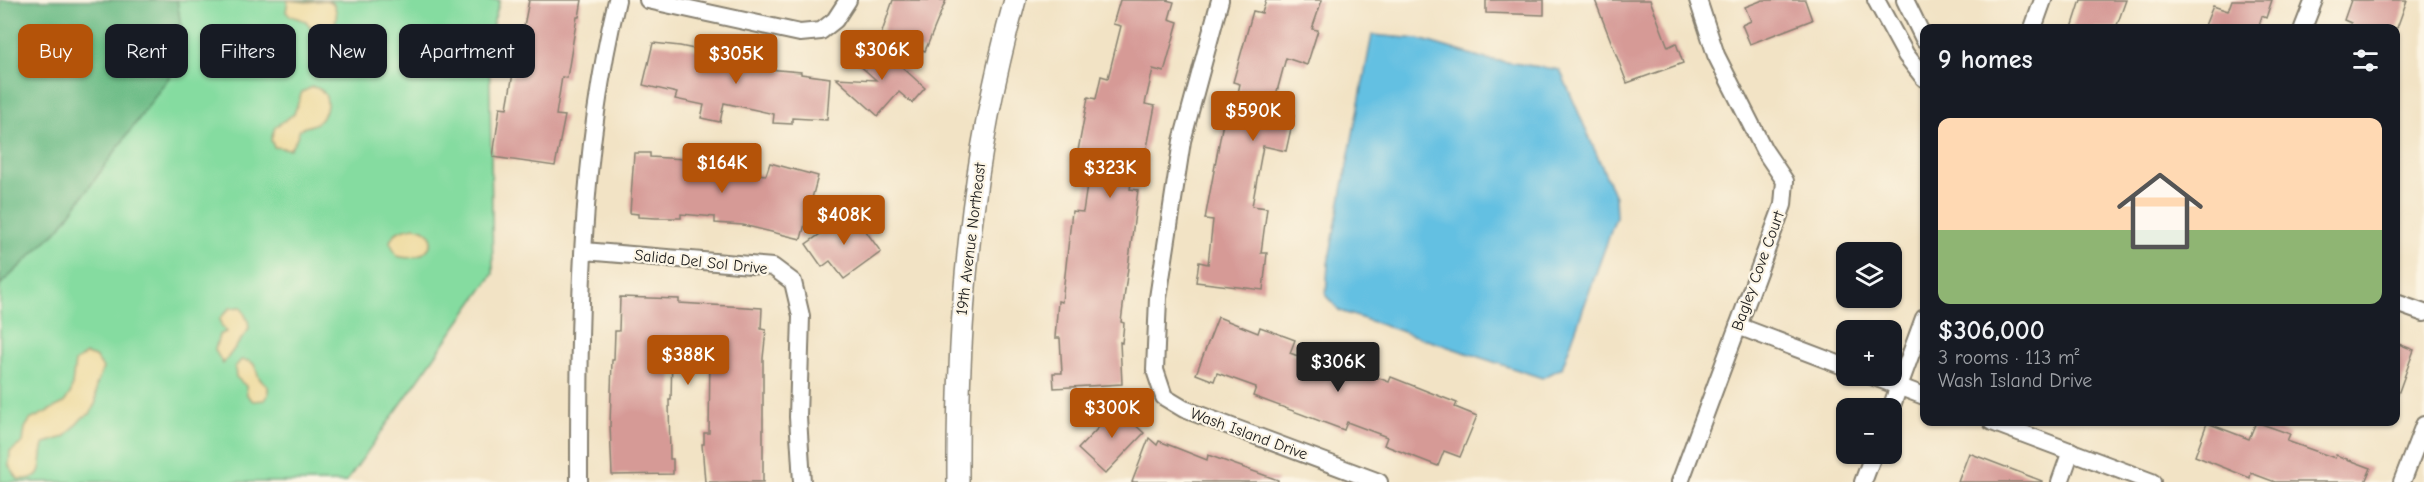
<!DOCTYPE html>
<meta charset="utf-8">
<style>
:root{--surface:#171b24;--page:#242831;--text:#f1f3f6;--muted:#9ea1a6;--line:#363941;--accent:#b45309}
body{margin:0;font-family:"Comic Neue",sans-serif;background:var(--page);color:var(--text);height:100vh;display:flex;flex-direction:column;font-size:22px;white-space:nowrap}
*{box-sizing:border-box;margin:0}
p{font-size:20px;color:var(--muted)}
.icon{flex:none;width:33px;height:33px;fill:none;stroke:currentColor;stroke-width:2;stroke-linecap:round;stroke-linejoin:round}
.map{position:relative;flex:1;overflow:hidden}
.panel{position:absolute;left:1920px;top:24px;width:480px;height:402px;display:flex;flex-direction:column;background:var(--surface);border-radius:12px;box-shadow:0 2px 4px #0004}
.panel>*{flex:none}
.guide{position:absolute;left:18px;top:24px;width:570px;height:54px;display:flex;gap:12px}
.tools{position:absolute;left:1836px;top:242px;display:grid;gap:12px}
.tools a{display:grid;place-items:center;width:66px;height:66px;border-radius:12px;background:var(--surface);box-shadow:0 2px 4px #0004;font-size:30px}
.price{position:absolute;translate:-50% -51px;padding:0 14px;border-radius:6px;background:var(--accent);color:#fff;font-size:20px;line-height:39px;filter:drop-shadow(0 2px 3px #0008)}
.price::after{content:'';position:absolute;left:50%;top:36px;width:18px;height:14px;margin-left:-9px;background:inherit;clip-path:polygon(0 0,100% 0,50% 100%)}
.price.selected{background:#222;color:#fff}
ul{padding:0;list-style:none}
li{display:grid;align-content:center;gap:12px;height:318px;padding:0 18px}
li+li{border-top:2px solid var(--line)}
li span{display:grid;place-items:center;height:186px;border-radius:12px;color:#555}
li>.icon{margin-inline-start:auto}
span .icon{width:108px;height:108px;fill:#fffc;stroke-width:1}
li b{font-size:26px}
h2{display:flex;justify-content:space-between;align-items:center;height:72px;padding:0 18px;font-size:26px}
.tag{padding:0 21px;border-radius:12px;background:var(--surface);box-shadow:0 2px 4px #0004;font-size:21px;line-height:54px}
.tag.selected{background:var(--accent);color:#fff}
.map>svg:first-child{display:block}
.green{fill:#85dca0;stroke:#507c5e;stroke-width:1.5}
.forest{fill:#6cbc86;stroke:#446c51;stroke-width:1.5}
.sand{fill:#eeda9e;stroke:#857b5d;stroke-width:1.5}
.water{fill:#64c0e2;stroke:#406e7f;stroke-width:1.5}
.building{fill:#d69a96}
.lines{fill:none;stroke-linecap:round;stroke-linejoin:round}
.minor-casing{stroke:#878070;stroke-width:20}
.tertiary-casing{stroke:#878070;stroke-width:24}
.minor{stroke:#fff;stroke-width:16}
.tertiary{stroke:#fff;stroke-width:21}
.labels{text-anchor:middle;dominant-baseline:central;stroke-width:4.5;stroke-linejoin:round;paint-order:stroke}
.street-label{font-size:16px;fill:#1c1c1c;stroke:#fcf5e5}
</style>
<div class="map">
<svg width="2424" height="482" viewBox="0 0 2424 482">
<rect width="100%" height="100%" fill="#fcf5e5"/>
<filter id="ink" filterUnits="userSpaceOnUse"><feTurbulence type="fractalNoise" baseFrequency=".0167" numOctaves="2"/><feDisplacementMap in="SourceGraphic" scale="12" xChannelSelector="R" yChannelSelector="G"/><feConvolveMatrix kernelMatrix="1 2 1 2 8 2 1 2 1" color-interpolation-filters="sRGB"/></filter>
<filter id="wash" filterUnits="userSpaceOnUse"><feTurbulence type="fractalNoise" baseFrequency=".008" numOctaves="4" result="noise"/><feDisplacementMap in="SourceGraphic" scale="24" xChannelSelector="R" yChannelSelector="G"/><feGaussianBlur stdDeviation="1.35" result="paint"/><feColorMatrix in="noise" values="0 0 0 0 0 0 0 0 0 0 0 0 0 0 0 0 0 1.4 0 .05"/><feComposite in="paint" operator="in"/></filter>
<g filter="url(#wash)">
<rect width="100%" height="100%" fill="#f2e3c5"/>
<polygon class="green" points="177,0 500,0 489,37 493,274 346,482 0,482 0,285 59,229 185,55"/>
<polygon class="forest" points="0,0 177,0 185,55 59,229 0,285"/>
<g class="sand">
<path d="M288,0l19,2 19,-2 7,3c7,13 3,26 -11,32l-8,-2 -8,-12 -15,-5 -5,-4z"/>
<path d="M312,87c18,2 19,23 7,34 -5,5 -13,5 -19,8l-5,13 -5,7 -16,-2 -3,-7 4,-13 19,-13 8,-22z"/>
<path d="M414,227c33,3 14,39 -17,29l-7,-14c3,-11 14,-13 24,-15z"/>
<polygon points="241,307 248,321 249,329 223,364 215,350 219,335 226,332 221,325 220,318 230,308"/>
<path d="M86,354l9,3 8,11 -7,18v16l-6,12 -7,3 -18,20 -20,6c-8,14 5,39 -27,36l-9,-13 1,-14 13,-10 2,-14 5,-8 34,-17 7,-11 4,-30z"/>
<path d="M241,360c14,1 13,4 17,15 1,5 7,9 10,12v8l-3,5 -12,1 -6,-6 -1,-9 -10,-9 -1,-10z"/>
</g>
<polygon class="water" points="1372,35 1419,39 1486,59 1560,70 1615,197 1616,217 1562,368 1542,378 1340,311 1326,296 1328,264"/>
<g id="blocks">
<g class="building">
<polygon points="529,0 582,0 579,17 577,17 567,78 562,77 556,115 565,116 555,166 493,157 500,107 507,108 515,62 500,60 504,39 521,42"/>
<polygon points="893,0 946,0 925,51 881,35"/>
<polygon points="1120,0 1166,0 1174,2 1169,19 1178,22 1164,72 1153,69 1145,104 1155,106 1146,153 1137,151 1130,189 1138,190 1121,322 1124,323 1122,343 1120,342 1122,384 1054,388 1053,373 1062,373 1060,338 1055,338 1058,301 1062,302 1072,211 1083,212 1091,159 1077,156 1088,97 1096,99 1101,76 1108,78 1121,26 1113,24"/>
<polygon points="1266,0 1322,0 1312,29 1318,30 1307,65 1286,58 1272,110 1294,115 1286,151 1263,146 1252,206 1267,208 1261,253 1267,253 1263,290 1196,282 1199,262 1208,264 1213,220 1205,219 1224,117 1232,119 1240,84 1233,82 1253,11 1262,13"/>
<polygon points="1486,0 1544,0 1544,15 1486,13"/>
<polygon points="1595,0 1650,0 1668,47 1676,43 1683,63 1627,83"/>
<polygon points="1763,0 1805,0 1812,20 1750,44 1742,25 1751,21 1745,7"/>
<polygon points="2081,0 2126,0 2116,28 2072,28"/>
<polygon points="2232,0 2272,0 2266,18 2262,16 2258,28 2204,28 2213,6 2228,11"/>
<polygon points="2351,0 2407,0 2397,28 2349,28 2351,23 2344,20"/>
<polygon points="874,41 925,88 912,103 899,92 878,116 836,78 876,80 856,62"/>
<polygon points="653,43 680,46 741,59 741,62 757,65 756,68 801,72 801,74 830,78 827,120 792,118 792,124 773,123 774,114 724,103 720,122 701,118 704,105 675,99 677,93 643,85"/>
<polygon points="634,153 650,153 650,157 685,159 685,161 735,165 734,172 766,175 770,163 818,176 801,239 743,225 715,223 715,217 681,214 681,218 656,218 638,217 638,214 630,213"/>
<polygon points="852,212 881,252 844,279 830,261 822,267 806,244"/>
<polygon points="620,297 679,299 679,303 762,308 761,329 766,330 763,358 763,482 705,482 702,444 704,444 704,433 709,433 710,356 672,354 671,400 669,400 670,459 673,459 673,474 612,475 610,425 612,360 614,360 615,331 619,331"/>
<polygon points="1218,317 1258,333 1260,327 1295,340 1290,353 1345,374 1348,366 1389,382 1391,377 1457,403 1455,407 1477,416 1460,457 1444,451 1438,466 1384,445 1387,437 1347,422 1344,430 1253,396 1256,387 1217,373 1214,381 1196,374"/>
<polygon points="2396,343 2414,350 2397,397 2396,397"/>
<polygon points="1123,402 1136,414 1130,420 1144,433 1105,474 1078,449"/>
<polygon points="2256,422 2290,434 2287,441 2335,458 2336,455 2371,468 2365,482 2275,482 2251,473 2250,478 2195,456 2207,423 2249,439"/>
<polygon points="1149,438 1157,445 1159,441 1207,460 1208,455 1278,480 1278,482 1132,482"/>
<polygon points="1969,453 2042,481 2042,482 1958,482"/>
</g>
</g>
</g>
<g filter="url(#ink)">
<use href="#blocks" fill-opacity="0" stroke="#878070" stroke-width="1.5"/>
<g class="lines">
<defs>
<g id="minor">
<polyline points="648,0 800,33 821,31 835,20 848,0"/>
<polyline points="1220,0 1182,141 1158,298 1155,370 1164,397 1184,409 1379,482"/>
<polyline points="1876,0 1906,55 1924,78"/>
<polyline points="1905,0 1924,39"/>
<polyline points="2033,28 2043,0"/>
<polyline points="2303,28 2314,0"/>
<polyline points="584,251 773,267 793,282 801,316 798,417 802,482"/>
<polyline points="2396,303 2424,313"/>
<polyline points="1738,326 1846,367"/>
<polyline points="1869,375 1924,396"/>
<polyline points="1891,408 1924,318"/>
<polyline points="1992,422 2152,482"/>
<path d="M579,482c0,-159 0,-326 38,-482"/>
<polyline points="1680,482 1783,205 1785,181 1764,150 1716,55 1698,0"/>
<polyline points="1863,482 1874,453"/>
<polyline points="2060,482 2071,451"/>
<polyline points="2402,482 2424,425"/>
</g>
<path id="tertiary" d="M958,482c-1,-164 13,-324 57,-482"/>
</defs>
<use href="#minor" class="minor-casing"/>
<use href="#tertiary" class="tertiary-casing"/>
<use href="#minor" class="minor"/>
<use href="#tertiary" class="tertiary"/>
</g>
</g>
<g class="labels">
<g class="street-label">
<text transform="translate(971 239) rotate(-83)">19th Avenue Northeast</text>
<text transform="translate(701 262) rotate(6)">Salida Del Sol Drive</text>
<text transform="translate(1758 271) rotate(-70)">Bagley Cove Court</text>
<text transform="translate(1249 434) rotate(20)">Wash Island Drive</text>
</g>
</g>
</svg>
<div class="tools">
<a><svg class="icon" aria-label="layers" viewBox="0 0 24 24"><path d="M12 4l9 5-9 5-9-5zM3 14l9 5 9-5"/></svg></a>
<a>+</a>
<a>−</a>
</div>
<b class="price" style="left:882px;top:81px">$306K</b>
<b class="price" style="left:736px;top:85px">$305K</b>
<b class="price" style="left:1253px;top:142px">$590K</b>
<b class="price" style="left:722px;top:194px">$164K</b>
<b class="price" style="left:1110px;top:199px">$323K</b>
<b class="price" style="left:844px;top:246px">$408K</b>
<b class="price" style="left:688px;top:386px">$388K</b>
<b class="price selected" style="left:1338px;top:393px">$306K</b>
<b class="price" style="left:1112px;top:439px">$300K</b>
<div class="guide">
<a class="tag selected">Buy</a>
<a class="tag">Rent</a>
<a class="tag">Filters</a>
<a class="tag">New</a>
<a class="tag">Apartment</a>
</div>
<section class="panel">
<h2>9 homes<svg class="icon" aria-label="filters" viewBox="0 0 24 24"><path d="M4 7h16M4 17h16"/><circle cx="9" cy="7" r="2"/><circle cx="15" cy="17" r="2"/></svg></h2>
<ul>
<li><span style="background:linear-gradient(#ffd9b3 60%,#8fb573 0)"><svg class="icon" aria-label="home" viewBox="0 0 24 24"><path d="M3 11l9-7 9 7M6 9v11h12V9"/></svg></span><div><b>$306,000</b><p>3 rooms · 113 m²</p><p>Wash Island Drive</p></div></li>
</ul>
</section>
</div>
